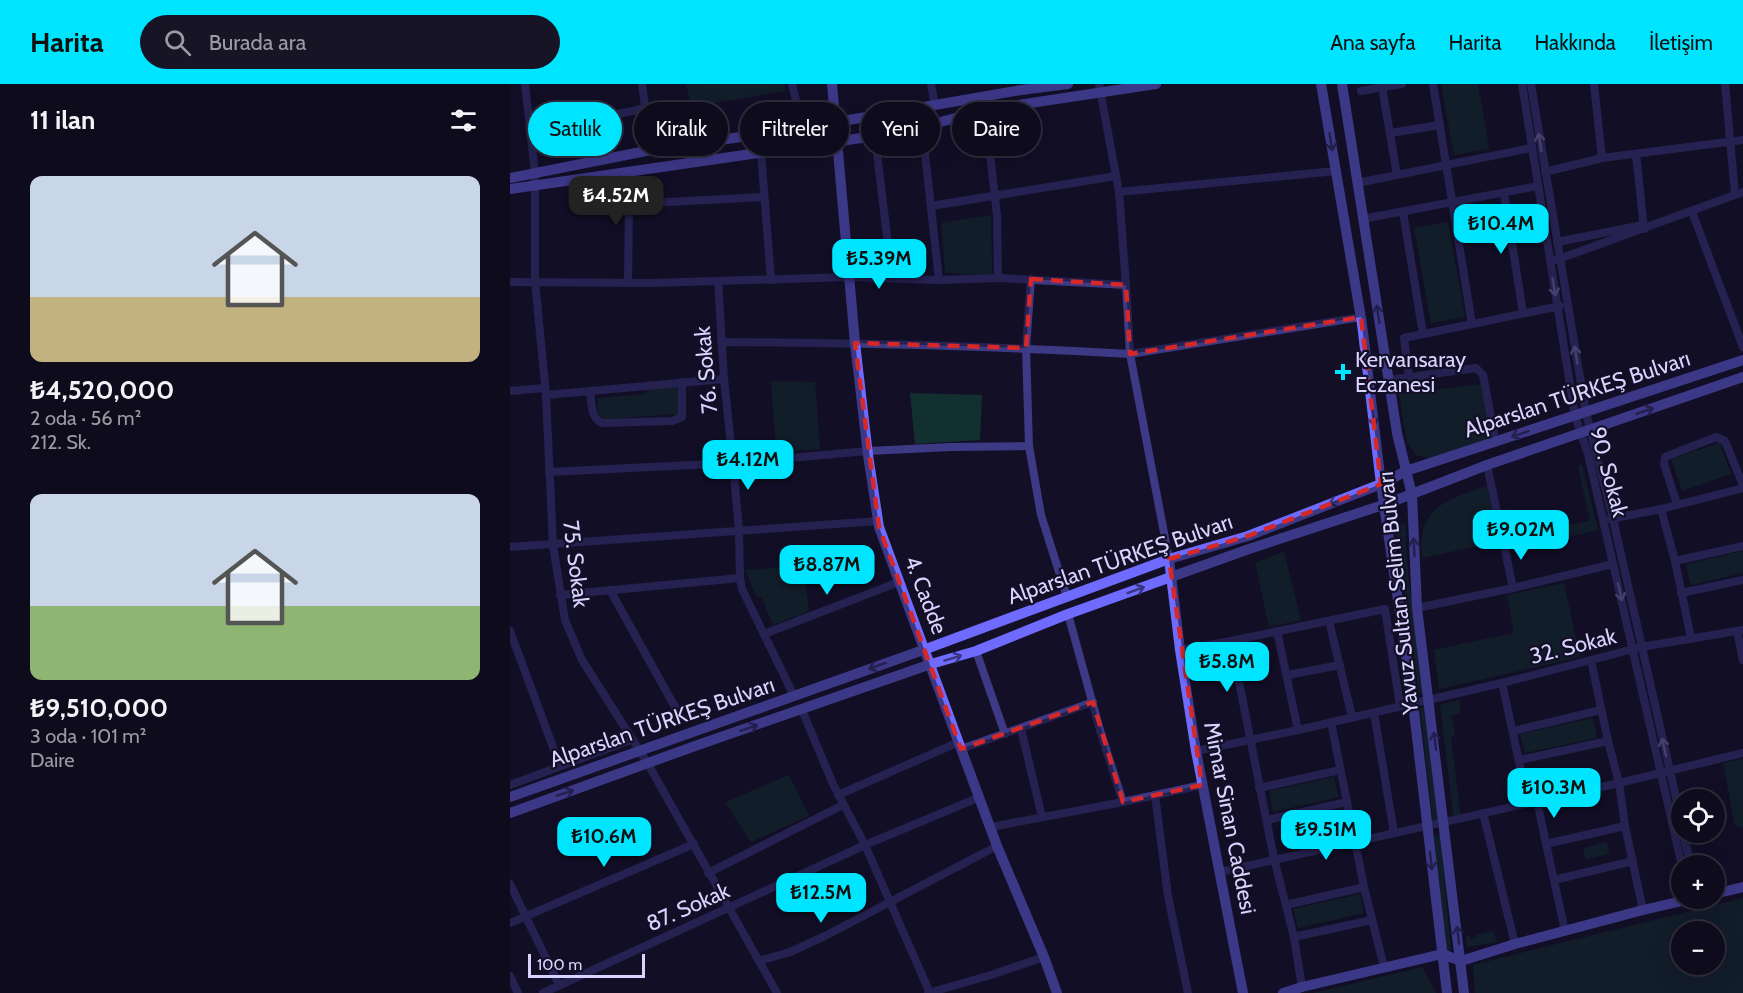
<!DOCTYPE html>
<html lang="tr">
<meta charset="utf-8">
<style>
:root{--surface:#0e0b1c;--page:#171425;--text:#f1f3f6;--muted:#9b9ba3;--line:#2e2b3b;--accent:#00e5ff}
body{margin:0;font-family:Cabin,sans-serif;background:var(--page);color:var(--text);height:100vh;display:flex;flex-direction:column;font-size:22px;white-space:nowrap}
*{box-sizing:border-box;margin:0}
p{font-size:20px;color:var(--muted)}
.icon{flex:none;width:33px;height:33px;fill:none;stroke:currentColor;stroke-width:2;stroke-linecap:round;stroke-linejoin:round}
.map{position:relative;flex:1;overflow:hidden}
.panel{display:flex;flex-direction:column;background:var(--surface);width:510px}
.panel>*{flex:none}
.hud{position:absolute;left:18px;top:18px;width:570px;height:54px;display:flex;gap:12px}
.buttons{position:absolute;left:1161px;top:705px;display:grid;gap:12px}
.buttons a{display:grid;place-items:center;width:54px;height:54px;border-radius:50%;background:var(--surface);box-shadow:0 6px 24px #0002,0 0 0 2px var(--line);font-size:30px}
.scale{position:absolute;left:18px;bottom:15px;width:117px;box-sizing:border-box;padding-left:6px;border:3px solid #d9d4ff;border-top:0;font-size:16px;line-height:21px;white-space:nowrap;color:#d9d4ff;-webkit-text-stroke:4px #130f26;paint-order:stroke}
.price{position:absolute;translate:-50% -51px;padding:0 14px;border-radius:12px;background:var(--accent);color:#111;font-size:20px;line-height:39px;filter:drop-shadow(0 2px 3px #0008)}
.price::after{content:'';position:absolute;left:50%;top:36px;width:18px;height:14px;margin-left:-9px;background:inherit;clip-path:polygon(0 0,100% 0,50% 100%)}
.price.active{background:#222;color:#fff}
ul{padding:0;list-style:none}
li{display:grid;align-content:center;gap:12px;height:318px;padding:0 30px}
li span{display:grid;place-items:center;height:186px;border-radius:12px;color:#555}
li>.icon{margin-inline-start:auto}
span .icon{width:108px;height:108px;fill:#fffc;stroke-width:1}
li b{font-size:26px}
h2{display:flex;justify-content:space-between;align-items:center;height:72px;padding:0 30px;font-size:26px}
.pill{padding:0 21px;border-radius:27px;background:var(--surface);box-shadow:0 6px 24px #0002,0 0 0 2px var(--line);font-size:21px;line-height:54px}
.pill.active{background:var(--accent);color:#111}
header{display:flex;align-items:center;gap:36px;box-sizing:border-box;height:84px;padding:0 30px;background:var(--accent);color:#111}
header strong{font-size:28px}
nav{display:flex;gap:33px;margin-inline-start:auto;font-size:21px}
.search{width:420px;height:54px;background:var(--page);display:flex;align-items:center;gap:15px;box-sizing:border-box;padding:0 21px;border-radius:33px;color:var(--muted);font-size:22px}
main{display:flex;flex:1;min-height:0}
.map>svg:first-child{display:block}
.green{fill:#12302f;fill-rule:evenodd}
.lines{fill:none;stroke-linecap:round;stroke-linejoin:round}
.street{stroke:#3d3a85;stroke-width:8}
.secondary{stroke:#6f6bff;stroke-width:10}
.oneway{stroke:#38347d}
.oneway2{stroke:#837fbc}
.marked{fill:none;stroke:#d62828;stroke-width:4.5;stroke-dasharray:12 8;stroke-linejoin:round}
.poi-dot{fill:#00e5ff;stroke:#130f26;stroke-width:2}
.labels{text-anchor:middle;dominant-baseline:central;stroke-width:4.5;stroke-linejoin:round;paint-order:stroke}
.poi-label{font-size:22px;fill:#d9d4ff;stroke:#130f26;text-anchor:start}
.street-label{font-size:22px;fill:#d9d4ff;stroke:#130f26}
</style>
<header>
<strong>Harita</strong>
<div class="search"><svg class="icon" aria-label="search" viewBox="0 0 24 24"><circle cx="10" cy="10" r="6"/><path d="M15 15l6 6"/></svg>Burada ara</div>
<nav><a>Ana sayfa</a><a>Harita</a><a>Hakkında</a><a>İletişim</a></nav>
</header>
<main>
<section class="panel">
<h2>11 ilan<svg class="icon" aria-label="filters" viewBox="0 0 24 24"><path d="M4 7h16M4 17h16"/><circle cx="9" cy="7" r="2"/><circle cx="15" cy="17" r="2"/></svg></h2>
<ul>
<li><span style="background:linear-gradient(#c9d6e8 65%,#c2b280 0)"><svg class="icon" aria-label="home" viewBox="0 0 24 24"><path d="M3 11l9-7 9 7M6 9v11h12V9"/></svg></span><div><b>₺4,520,000</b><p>2 oda · 56 m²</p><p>212. Sk.</p></div></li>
<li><span style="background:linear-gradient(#c9d6e8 60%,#8fb573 0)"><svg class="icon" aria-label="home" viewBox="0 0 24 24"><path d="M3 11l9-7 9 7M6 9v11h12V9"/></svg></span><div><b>₺9,510,000</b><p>3 oda · 101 m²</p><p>Daire</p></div></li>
</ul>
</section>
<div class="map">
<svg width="1233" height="909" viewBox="0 0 1233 909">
<rect width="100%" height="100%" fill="#130f26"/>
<g class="green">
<polygon points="176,0 274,0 275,7 182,23"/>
<polygon points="931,0 968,0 979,65 944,71"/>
<polygon points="481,131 482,191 435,189 431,139"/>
<polygon points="938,138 955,233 921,239 904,144"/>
<polygon points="261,297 305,298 310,365 266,368"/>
<polygon points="971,300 982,353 923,375 906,371 897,359 889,310"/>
<polygon points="168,302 168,330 94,335 88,328 88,314 135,310 140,304"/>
<polygon points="400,309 472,311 470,356 405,360"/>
<polygon points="1210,359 1221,390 1172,407 1161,375"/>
<polygon points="1072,380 1088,446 1002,465 995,425 998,424 1003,451 1080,437 1068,382"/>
<path d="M977,402l11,49 -1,7 -75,16c-6,-51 25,-58 65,-72z"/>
<polygon points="895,440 898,489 913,609 909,610 886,443"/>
<polygon points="1233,467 1233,489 1181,501 1176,480"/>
<polygon points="774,468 791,536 759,543 745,478"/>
<polygon points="293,482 299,527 263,541 252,514 247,513 235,486"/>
<polygon points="1054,499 1070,573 929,605 924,566 1004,549 997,511"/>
<polygon points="949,616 951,629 941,632 945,649 941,655 951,735 944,737 930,621"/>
<polygon points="915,623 929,741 923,741 910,624"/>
<polygon points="1083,634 1087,654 1015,669 1010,650"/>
<polygon points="1233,675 1233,744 1225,742 1213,679"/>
<polygon points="279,691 299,732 241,758 215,718"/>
<polygon points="824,693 829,713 763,728 759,707"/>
<polygon points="930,751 941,867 936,868 924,752"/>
<polygon points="1097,758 1099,770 1076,775 1073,764"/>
<polygon points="850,810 854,829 788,844 783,825"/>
<path d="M1233,814v95h-268l-2,-28zM1172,848h32v32h-32z"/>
<polygon points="983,847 987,858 957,863 956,852 960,851 960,855 965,855 966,851"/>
<polygon points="912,883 926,909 803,909"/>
</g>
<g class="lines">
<g class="street">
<polyline points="15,0 25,89 25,197 36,311 43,461 55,536 72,576 138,680 267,909"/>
<polyline points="132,0 141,66"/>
<polyline points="282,0 293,44"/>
<polyline points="421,0 425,22"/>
<polyline points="589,0 609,108 616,201"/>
<polyline points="923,0 962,240"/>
<polyline points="1012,0 1065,332 1078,370 1172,782"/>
<polyline points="1021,0 1076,329 1103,435 1172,740"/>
<polyline points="1084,0 1092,74"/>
<polyline points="1215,0 1225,110"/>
<polyline points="872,3 887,91"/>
<polyline points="851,7 892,0"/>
<polyline points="475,26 487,131 488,194"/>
<polyline points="412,43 429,196"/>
<polyline points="21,49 136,24"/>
<polyline points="880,49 930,41"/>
<polyline points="365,52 382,194"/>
<polyline points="251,68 261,196"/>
<polyline points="1126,70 1134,145"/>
<polyline points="116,88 119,120 118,198"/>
<polyline points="1035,88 1092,74 1233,56"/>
<polyline points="847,99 1021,64"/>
<polyline points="609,108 826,87"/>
<polyline points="994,109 1013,229"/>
<polyline points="119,120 253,113"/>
<polyline points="421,122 606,92"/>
<polyline points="893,128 913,250"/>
<polyline points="1182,128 1233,263"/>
<polyline points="852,135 1028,102"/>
<polyline points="1047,158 1133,141"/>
<polyline points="1046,176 1233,108"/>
<polyline points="521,195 516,264 519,362 531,431 557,513"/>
<polyline points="208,197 214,295 223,379 229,447 230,494 232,505 284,612"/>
<path d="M0,198l141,1 198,-6 90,3 59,-2 128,7 4,69c-136,-8 -272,-11 -409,-12"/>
<polyline points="899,293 894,254 1050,222"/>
<polyline points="879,296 966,284 973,291 984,349"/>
<polyline points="0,307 35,304"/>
<path d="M80,308c2,11 0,25 12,31l70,-2 10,-4v-35"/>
<polyline points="36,311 214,295"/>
<polyline points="977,381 1003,504 1103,480"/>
<polyline points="39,388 223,379 358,367 441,363 519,362"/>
<polyline points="1167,420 1154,380 1155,373 1206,353 1215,357 1233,401"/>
<polyline points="1151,425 1165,477 1181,554"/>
<polyline points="1100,435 1151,425 1233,404"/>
<polyline points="0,463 368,437"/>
<polyline points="659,475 620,270 851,233"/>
<polyline points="1165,477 1233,462"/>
<polyline points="100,506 170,632"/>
<polyline points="1171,509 1233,496"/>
<polyline points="50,511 230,494"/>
<polyline points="907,524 1003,504"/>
<polyline points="558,530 590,646 613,718"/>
<polyline points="819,537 842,633"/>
<polyline points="0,547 50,682"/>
<polyline points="767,547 788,646"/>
<polyline points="1227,547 1233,576"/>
<polyline points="254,550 389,498"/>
<polyline points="721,557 764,775 784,853 792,903"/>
<polyline points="670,566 721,557 875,525 890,622"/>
<polyline points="466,567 495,650"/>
<polyline points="1081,576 1098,657 1109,699 1115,742 1133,826"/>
<polyline points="777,591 830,581"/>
<polyline points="992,599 1018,719"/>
<polyline points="292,626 323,700 355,761 420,909"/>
<polyline points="864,629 884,749"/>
<polyline points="821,638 854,803 874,883"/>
<polyline points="511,645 532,733"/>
<polyline points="1003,647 1091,626"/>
<polyline points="451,665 583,618"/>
<polyline points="686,667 788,646 992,599 1131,563 1233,546"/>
<polyline points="1010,676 1098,657"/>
<polyline points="0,701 121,656"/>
<polyline points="749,704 830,686"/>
<polyline points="328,711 449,658"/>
<polyline points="645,711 658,812 678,909"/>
<polyline points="1027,716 1036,760"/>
<polyline points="973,729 1005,860"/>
<polyline points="757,736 837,718"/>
<polyline points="1115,742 1036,760 1044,796 1123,777"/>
<polyline points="481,743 613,718 692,701"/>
<polyline points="1173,748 1181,782"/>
<polyline points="710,788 1109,699 1233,669"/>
<polyline points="198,789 333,721"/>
<polyline points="1044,796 1055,847"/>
<polyline points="0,800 49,901"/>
<polyline points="776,821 854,803"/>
<polyline points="0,839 184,760"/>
<polyline points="784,853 862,836"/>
<polyline points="249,877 280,868 315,852 487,762"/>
<polyline points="0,892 8,909"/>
<polyline points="33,909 355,761 470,713"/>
<polyline points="418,909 481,891 534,873"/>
</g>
<g class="secondary">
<polyline points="322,0 345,259 358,371 369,443 487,762 534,873 547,909"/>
<polyline points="811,0 852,240 871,400 903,619 937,909"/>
<polyline points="832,0 887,349 902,411 907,524 954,909"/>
<polyline points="0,94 141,66 293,44 511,6 558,0"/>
<polyline points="0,105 365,52 412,43 475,26 646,0"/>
<polyline points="659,475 670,566 686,667 733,909"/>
<polyline points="0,713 416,565 659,475 738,452 871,400 896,387 1233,276"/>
<polyline points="0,729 185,662 421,580 466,567 558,530 739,465 876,420 977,381 1233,293"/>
<polyline points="1204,810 1233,803"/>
<polyline points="773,909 792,903 932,870 951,877 1005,860 1133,826 1185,814"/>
</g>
</g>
<defs><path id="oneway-shaft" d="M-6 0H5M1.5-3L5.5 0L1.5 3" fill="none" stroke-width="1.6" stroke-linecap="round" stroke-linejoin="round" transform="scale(1.5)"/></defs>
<g class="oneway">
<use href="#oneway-shaft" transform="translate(821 58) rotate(80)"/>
<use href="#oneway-shaft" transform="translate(868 230) rotate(-99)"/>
<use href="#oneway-shaft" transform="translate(1135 327) rotate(-19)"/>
<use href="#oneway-shaft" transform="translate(863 333) rotate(83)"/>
<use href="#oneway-shaft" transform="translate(1010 350) rotate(162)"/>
<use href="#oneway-shaft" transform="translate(827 417) rotate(159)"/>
<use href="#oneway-shaft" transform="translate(904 463) rotate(-93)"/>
<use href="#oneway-shaft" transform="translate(626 506) rotate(-20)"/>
<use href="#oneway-shaft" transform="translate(443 574) rotate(-17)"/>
<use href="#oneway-shaft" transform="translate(367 582) rotate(160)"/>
<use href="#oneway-shaft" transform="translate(239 644) rotate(-18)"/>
<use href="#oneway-shaft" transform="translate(925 657) rotate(-97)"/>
<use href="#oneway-shaft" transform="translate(55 709) rotate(-19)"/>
<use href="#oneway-shaft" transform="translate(921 777) rotate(83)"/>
<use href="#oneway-shaft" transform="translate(948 851) rotate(-97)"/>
</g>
<g class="oneway2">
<use href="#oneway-shaft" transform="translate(1030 58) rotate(-99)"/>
<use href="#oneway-shaft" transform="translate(1044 203) rotate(81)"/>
<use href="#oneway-shaft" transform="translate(1066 271) rotate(-99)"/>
<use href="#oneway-shaft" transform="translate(1110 508) rotate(77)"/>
<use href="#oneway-shaft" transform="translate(1154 663) rotate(-103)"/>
</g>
<path d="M0 0H1233V909H0ZM521,195l95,6 4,69 231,-37 20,167 -133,52 -79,23 33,226 -79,17 -30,-100 -132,47 -82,-222 -24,-184 171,5z" fill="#130f26" fill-opacity=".55" fill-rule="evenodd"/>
<path class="marked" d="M521,195l95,6 4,69 231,-37 20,167 -133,52 -79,23 33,226 -79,17 -30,-100 -132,47 -82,-222 -24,-184 171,5z"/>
<path class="poi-dot" d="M830 279h6v6h6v6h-6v6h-6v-6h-6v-6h6z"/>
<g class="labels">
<g class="poi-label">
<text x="845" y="275">Kervansaray<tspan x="845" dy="25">Eczanesi</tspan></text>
</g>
<g class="street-label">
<text transform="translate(196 286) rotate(-95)">76. Sokak</text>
<text transform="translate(1067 310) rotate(-18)">Alparslan TÜRKEŞ Bulvarı</text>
<text transform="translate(1099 388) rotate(75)">90. Sokak</text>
<text transform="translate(610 475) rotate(-19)">Alparslan TÜRKEŞ Bulvarı</text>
<text transform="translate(66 480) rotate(83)">75. Sokak</text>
<text transform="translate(888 509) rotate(-96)">Yavuz Sultan Selim Bulvarı</text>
<text transform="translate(416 511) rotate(69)">4. Cadde</text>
<text transform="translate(1063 562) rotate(-14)">32. Sokak</text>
<text transform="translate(152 638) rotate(-19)">Alparslan TÜRKEŞ Bulvarı</text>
<text transform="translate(720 734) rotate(79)">Mimar Sinan Caddesi</text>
<text transform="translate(178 823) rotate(-24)">87. Sokak</text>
</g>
</g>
</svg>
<div class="buttons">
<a><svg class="icon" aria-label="locate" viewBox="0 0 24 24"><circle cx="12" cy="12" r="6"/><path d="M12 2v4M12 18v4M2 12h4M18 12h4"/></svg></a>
<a>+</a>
<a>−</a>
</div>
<div class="scale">100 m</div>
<b class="price active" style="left:106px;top:143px">₺4.52M</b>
<b class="price" style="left:991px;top:171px">₺10.4M</b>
<b class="price" style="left:369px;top:206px">₺5.39M</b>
<b class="price" style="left:238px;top:407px">₺4.12M</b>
<b class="price" style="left:1011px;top:477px">₺9.02M</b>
<b class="price" style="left:317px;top:512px">₺8.87M</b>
<b class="price" style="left:717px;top:609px">₺5.8M</b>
<b class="price" style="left:1044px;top:735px">₺10.3M</b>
<b class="price" style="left:816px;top:777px">₺9.51M</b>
<b class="price" style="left:94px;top:784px">₺10.6M</b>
<b class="price" style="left:311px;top:840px">₺12.5M</b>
<div class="hud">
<a class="pill active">Satılık</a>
<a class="pill">Kiralık</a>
<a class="pill">Filtreler</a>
<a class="pill">Yeni</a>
<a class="pill">Daire</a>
</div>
</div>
</main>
